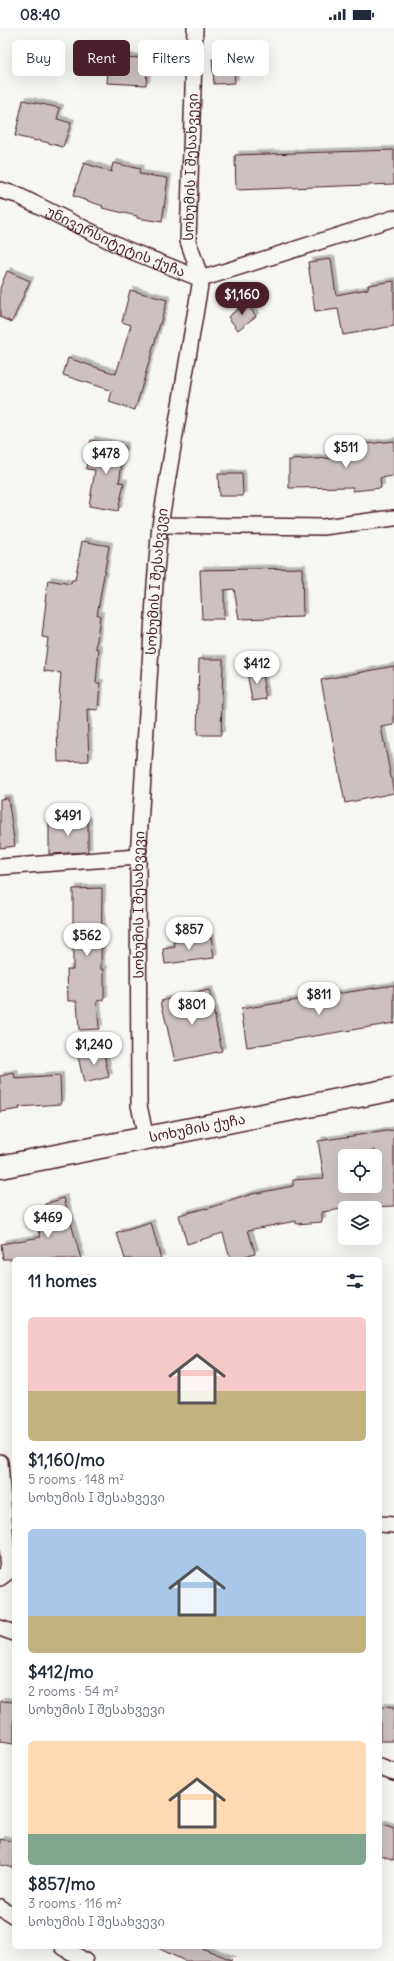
<!DOCTYPE html>
<meta charset="utf-8">
<style>
:root{--surface:#fff;--page:#f6f6f7;--text:#1f2937;--muted:#747a83;--accent:#4a1f2b}
body{margin:0;font-family:Delius,"Noto Sans Georgian",sans-serif;background:var(--page);color:var(--text);height:100vh;display:flex;flex-direction:column;font-size:15px;white-space:nowrap}
*{box-sizing:border-box;margin:0}
p{font-size:13px;color:var(--muted)}
.icon{flex:none;width:22px;height:22px;fill:none;stroke:currentColor;stroke-width:2;stroke-linecap:round;stroke-linejoin:round}
.map{position:relative;flex:1;overflow:hidden}
.sheet{position:absolute;left:12px;top:1229px;width:370px;height:692px;display:flex;flex-direction:column;background:var(--surface);border-radius:6px;box-shadow:0 4px 16px #0002}
.sheet>*{flex:none}
.top-card{position:absolute;left:12px;top:12px;width:370px;height:36px;display:flex;gap:8px}
.buttons{position:absolute;left:338px;top:1121px;display:grid;gap:8px}
.buttons a{display:grid;place-items:center;width:44px;height:44px;border-radius:6px;background:var(--surface);box-shadow:0 4px 16px #0002;font-size:20px}
.price{position:absolute;translate:-50% -34px;padding:0 9px;border-radius:14px;background:#fff;color:#222;font-size:13px;line-height:26px;filter:drop-shadow(0 1px 2px #0008)}
.price::after{content:'';position:absolute;left:50%;top:24px;width:12px;height:9px;margin-left:-6px;background:inherit;clip-path:polygon(0 0,100% 0,50% 100%)}
.price.on{background:var(--accent);color:#fff}
ul{padding:0;list-style:none}
li{display:grid;align-content:center;gap:8px;height:212px;padding:0 16px}
li span{display:grid;place-items:center;height:124px;border-radius:6px;color:#555}
li>.icon{margin-inline-start:auto}
span .icon{width:72px;height:72px;fill:#fffc;stroke-width:1}
li b{font-size:17px}
h2{display:flex;justify-content:space-between;align-items:center;height:48px;padding:0 16px;font-size:17px}
.chip{padding:0 14px;border-radius:6px;background:var(--surface);box-shadow:0 4px 16px #0002;font-size:14px;line-height:36px}
.chip.on{background:var(--accent);color:#fff}
.status{display:flex;justify-content:space-between;align-items:center;height:28px;padding:0 20px;background:var(--surface);direction:ltr}
.status svg{height:11px;fill:currentColor}
.map>svg:first-child{display:block}
.building{fill:#ccc1c0;stroke:#4a1f2b;fill-rule:evenodd;filter:url(#shadow)}
.lines{fill:none;stroke-linecap:round;stroke-linejoin:round}
.street-casing{stroke:#4a1f2b;stroke-width:18}
.highway-casing{stroke:#4a1f2b;stroke-width:25}
.street{stroke:#f6f6f2;stroke-width:15}
.highway{stroke:#f6f6f2;stroke-width:22}
.labels{text-anchor:middle;dominant-baseline:central;stroke-width:3;stroke-linejoin:round;paint-order:stroke}
.street-label{font-size:14px;fill:#4a1f2b;stroke:#f6f6f2}
</style>
<div class="status"><b>08:40</b><svg viewBox="0 0 49 12"><path d="M0 12V9h3v3zM5 12V6h3v6zM10 12V3h3v9zM15 12V0h3v12zM26 1h20v11H26zM47 4h2v5h-2z"/></svg></div>
<div class="map">
<svg width="394" height="1933" viewBox="0 0 394 1933">
<defs>
<filter id="shadow"><feDropShadow dx="3.5" dy="-3.5" stdDeviation="0" flood-color="#0004"/></filter>
</defs>
<rect width="100%" height="100%" fill="#f6f6f2"/>
<filter id="ink" filterUnits="userSpaceOnUse"><feTurbulence type="fractalNoise" baseFrequency=".025" numOctaves="2"/><feDisplacementMap in="SourceGraphic" scale="8" xChannelSelector="R" yChannelSelector="G"/><feConvolveMatrix kernelMatrix="1 2 1 2 8 2 1 2 1" color-interpolation-filters="sRGB"/></filter>
<g filter="url(#ink)">
<g class="building">
<polygon points="109,29 148,30 146,57 107,55"/>
<polygon points="233,30 235,55 214,56 212,31"/>
<polygon points="23,72 60,80 57,91 71,95 63,119 38,112 37,113 15,108"/>
<polygon points="394,122 394,156 236,162 235,127"/>
<polygon points="84,135 111,144 113,135 140,141 139,146 168,150 162,194 137,190 137,188 102,180 103,178 73,168"/>
<polygon points="331,231 336,267 368,261 368,257 394,253 394,298 343,307 338,281 315,284 308,234"/>
<polygon points="7,243 30,253 12,294 0,289 0,260"/>
<polygon points="130,262 167,272 135,382 109,374 112,363 63,347 68,330 116,346 131,297 122,294"/>
<polygon points="246,275 256,288 238,302 228,289"/>
<polygon points="91,412 125,418 119,454 124,455 118,483 89,478 95,442 86,441"/>
<polygon points="394,413 394,448 380,450 381,460 353,463 353,459 289,460 289,432 359,429 358,417"/>
<polygon points="218,446 242,446 243,468 219,468"/>
<polygon points="82,513 109,518 97,587 100,587 96,620 99,621 96,655 100,655 98,682 87,681 89,733 58,734 57,695 61,645 44,643 48,610 42,609 46,573 45,573 48,552 71,556 72,552 75,552"/>
<polygon points="302,540 303,589 239,591 234,561 224,562 224,591 202,591 200,542"/>
<polygon points="199,631 223,631 221,707 197,707"/>
<polygon points="394,638 394,697 381,699 394,765 345,775 321,652"/>
<polygon points="261,641 266,671 252,673 247,644"/>
<polygon points="8,770 15,818 0,820 0,771"/>
<polygon points="88,793 88,824 49,826 49,794"/>
<polygon points="102,860 101,941 104,941 104,972 97,973 99,1001 79,1002 77,973 68,973 67,941 73,941 73,861"/>
<polygon points="211,909 214,930 165,936 163,921 175,919 174,914"/>
<polygon points="394,957 394,995 247,1019 241,981"/>
<polygon points="209,962 222,1023 175,1033 161,973"/>
<polygon points="103,1022 109,1049 84,1055 78,1028"/>
<polygon points="14,1045 15,1051 60,1048 61,1076 19,1079 20,1081 0,1084 0,1048"/>
<path d="M394,1102v76l-25,1v-2l-47,7v10l-26,2v-3l-48,9 7,23 -19,6h-6l-7,-26 -36,11 -8,-29 27,-7v1l46,-15 41,-8v-6l31,-2 -6,-37zM375,1122v36h-30v-31z"/>
<polygon points="64,1170 81,1231 3,1231 1,1216 41,1209 37,1197 51,1193 45,1176"/>
<polygon points="151,1195 161,1231 125,1231 117,1205"/>
<polygon points="0,1673 14,1674 14,1716 0,1714"/>
<polygon points="380,1679 394,1680 393,1713 380,1713"/>
<polygon points="380,1796 394,1801 394,1832 380,1827"/>
<polygon points="0,1811 14,1814 14,1840 0,1837"/>
<polygon points="156,1919 199,1919 232,1932 185,1933"/>
</g>
<g class="lines">
<defs>
<g id="street">
<path id="s1" d="M0,162l17,5 109,54 75,30 193,-61"/>
<polyline points="160,497 323,499 394,490"/>
<polyline points="0,839 138,829"/>
<path id="s2" d="M146,1111l-7,-34 -1,-248 17,-273 5,-59 41,-246 -13,-38 7,-213"/>
<polyline points="0,1434 8,1544 0,1550"/>
<polyline points="380,1496 394,1497"/>
<polyline points="0,1600 14,1605"/>
<polyline points="380,1739 394,1744"/>
<polyline points="0,1879 14,1888"/>
<polyline points="63,1919 85,1933"/>
</g>
<g id="highway">
<path id="s3" d="M0,1139l394,-78"/>
</g>
</defs>
<use href="#street" class="street-casing"/>
<use href="#highway" class="highway-casing"/>
<use href="#street" class="street"/>
<use href="#highway" class="highway"/>
</g>
</g>
<g class="labels">
<g class="street-label">
<text stroke="none"><textPath href="#s2" startOffset="979">სოხუმის I შესახვევი</textPath></text>
<text stroke="none"><textPath href="#s1" startOffset="127">უნივერსიტეტის ქუჩა</textPath></text>
<text stroke="none"><textPath href="#s2" startOffset="559">სოხუმის I შესახვევი</textPath></text>
<text stroke="none"><textPath href="#s2" startOffset="235">სოხუმის I შესახვევი</textPath></text>
<text stroke="none"><textPath href="#s3" startOffset="201">სოხუმის ქუჩა</textPath></text>
</g>
</g>
</svg>
<div class="buttons">
<a><svg class="icon" aria-label="locate" viewBox="0 0 24 24"><circle cx="12" cy="12" r="6"/><path d="M12 2v4M12 18v4M2 12h4M18 12h4"/></svg></a>
<a><svg class="icon" aria-label="layers" viewBox="0 0 24 24"><path d="M12 4l9 5-9 5-9-5zM3 14l9 5 9-5"/></svg></a>
</div>
<b class="price on" style="left:242px;top:288px">$1,160</b>
<b class="price" style="left:346px;top:441px">$511</b>
<b class="price" style="left:106px;top:447px">$478</b>
<b class="price" style="left:257px;top:657px">$412</b>
<b class="price" style="left:68px;top:809px">$491</b>
<b class="price" style="left:189px;top:923px">$857</b>
<b class="price" style="left:87px;top:929px">$562</b>
<b class="price" style="left:319px;top:988px">$811</b>
<b class="price" style="left:192px;top:998px">$801</b>
<b class="price" style="left:94px;top:1038px">$1,240</b>
<b class="price" style="left:48px;top:1211px">$469</b>
<div class="top-card">
<a class="chip">Buy</a>
<a class="chip on">Rent</a>
<a class="chip">Filters</a>
<a class="chip">New</a>
</div>
<section class="sheet">
<h2>11 homes<svg class="icon" aria-label="filters" viewBox="0 0 24 24"><path d="M4 7h16M4 17h16"/><circle cx="9" cy="7" r="2"/><circle cx="15" cy="17" r="2"/></svg></h2>
<ul>
<li><span style="background:linear-gradient(#f6c9c9 60%,#c2b280 0)"><svg class="icon" aria-label="home" viewBox="0 0 24 24"><path d="M3 11l9-7 9 7M6 9v11h12V9"/></svg></span><div><b>$1,160/mo</b><p>5 rooms · 148 m²</p><p>სოხუმის I შესახვევი</p></div></li>
<li><span style="background:linear-gradient(#a9c7e8 70%,#c2b280 0)"><svg class="icon" aria-label="home" viewBox="0 0 24 24"><path d="M3 11l9-7 9 7M6 9v11h12V9"/></svg></span><div><b>$412/mo</b><p>2 rooms · 54 m²</p><p>სოხუმის I შესახვევი</p></div></li>
<li><span style="background:linear-gradient(#ffd9b3 75%,#7fa58c 0)"><svg class="icon" aria-label="home" viewBox="0 0 24 24"><path d="M3 11l9-7 9 7M6 9v11h12V9"/></svg></span><div><b>$857/mo</b><p>3 rooms · 116 m²</p><p>სოხუმის I შესახვევი</p></div></li>
</ul>
</section>
</div>
